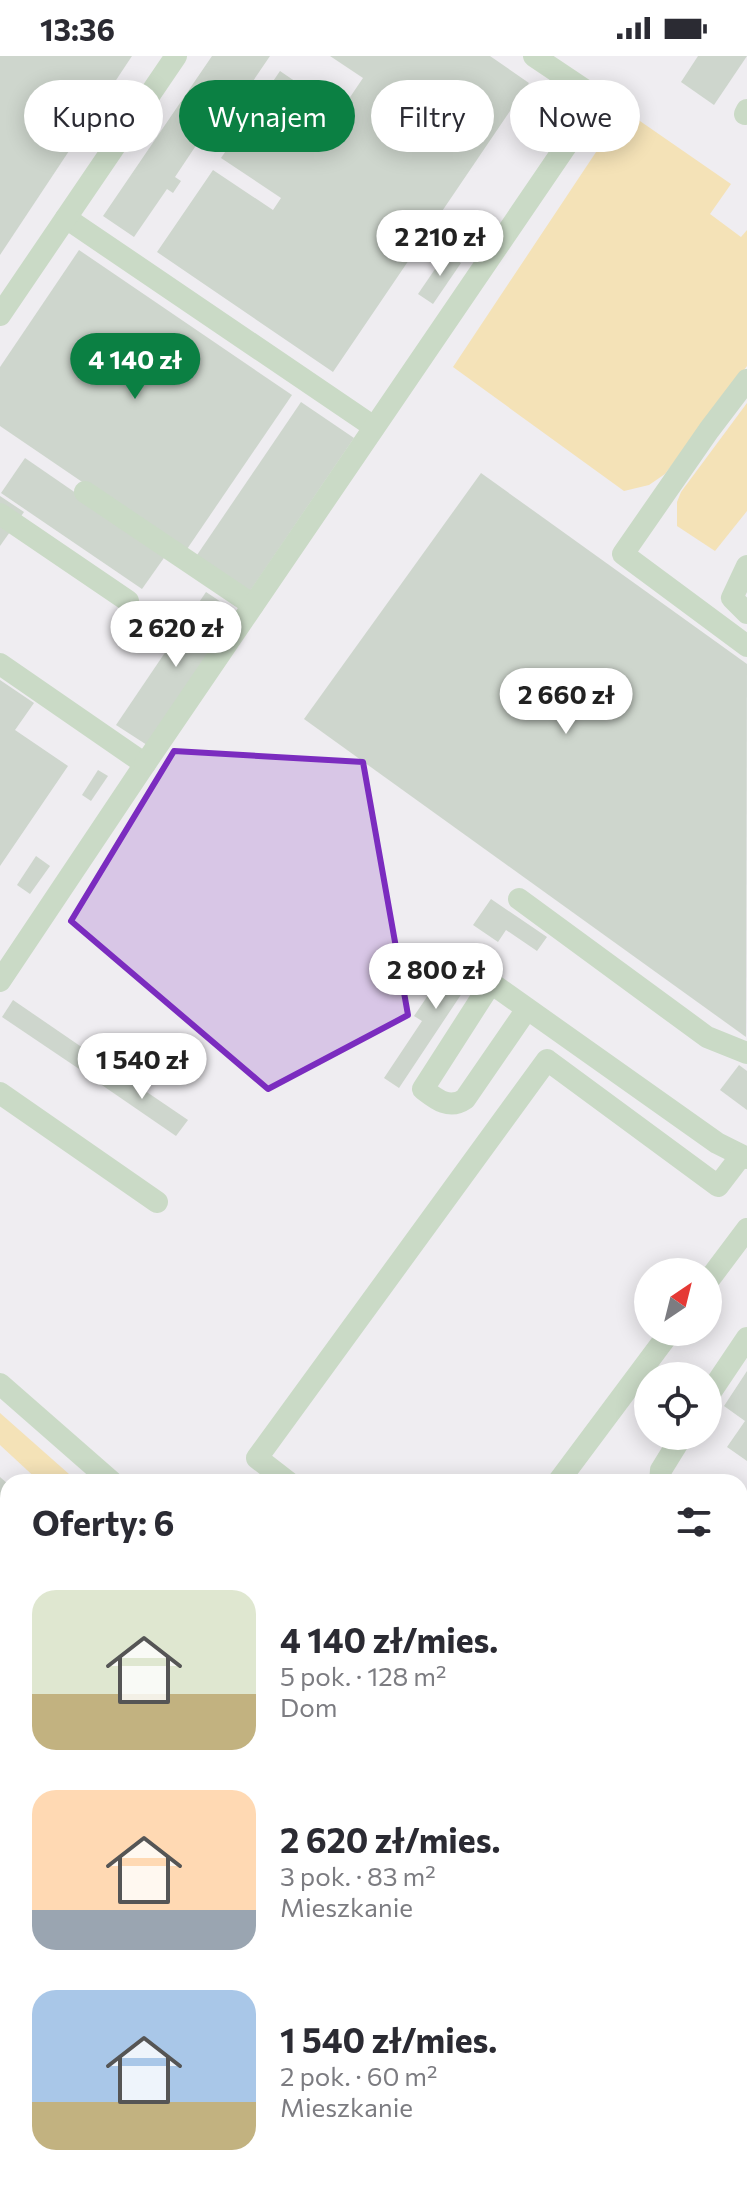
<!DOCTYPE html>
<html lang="pl">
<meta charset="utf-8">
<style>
:root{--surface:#fff;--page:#f2f2f3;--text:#2b2b33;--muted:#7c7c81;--accent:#0b8043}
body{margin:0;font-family:Commissioner,sans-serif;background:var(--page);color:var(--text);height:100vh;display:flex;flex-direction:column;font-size:30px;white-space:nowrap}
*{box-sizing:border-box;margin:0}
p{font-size:26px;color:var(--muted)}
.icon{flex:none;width:44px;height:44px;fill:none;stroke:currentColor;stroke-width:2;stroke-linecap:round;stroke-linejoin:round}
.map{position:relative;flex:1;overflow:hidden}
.details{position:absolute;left:0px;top:1418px;width:748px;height:712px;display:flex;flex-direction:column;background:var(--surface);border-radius:24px 24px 0 0;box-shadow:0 4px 20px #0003}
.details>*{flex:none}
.banner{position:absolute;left:24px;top:24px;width:700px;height:72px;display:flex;gap:16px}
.needle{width:52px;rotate:35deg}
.fabs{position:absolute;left:634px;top:1202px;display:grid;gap:16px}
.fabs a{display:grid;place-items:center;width:88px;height:88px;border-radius:50%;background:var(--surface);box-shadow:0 4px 20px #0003;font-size:40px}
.price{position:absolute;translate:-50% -68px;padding:0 18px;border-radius:28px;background:#fff;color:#222;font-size:26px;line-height:52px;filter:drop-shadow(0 2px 4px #0008)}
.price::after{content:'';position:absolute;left:50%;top:48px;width:24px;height:18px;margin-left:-12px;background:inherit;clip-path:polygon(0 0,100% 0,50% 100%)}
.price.selected{background:var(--accent);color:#fff}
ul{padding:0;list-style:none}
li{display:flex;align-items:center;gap:24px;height:200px;padding:0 32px}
li span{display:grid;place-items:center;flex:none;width:224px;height:160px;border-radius:24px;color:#555}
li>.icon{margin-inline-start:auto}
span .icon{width:96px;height:96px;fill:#fffc;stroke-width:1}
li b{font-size:34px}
h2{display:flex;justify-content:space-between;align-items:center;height:96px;padding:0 32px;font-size:34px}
.chip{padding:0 28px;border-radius:36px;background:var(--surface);box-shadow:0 4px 20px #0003;font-size:28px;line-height:72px}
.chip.selected{background:var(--accent);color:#fff}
.status{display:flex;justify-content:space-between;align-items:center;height:56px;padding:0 40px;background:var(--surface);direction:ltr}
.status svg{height:22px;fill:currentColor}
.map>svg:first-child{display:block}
.green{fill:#f4e2b7}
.building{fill:#ced6cd}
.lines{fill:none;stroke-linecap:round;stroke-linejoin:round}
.path{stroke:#d5c46b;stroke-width:3;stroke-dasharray:6 4;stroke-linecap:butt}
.minor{stroke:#cadac6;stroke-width:22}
.marked{fill:#7b2cbf;fill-opacity:0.2;stroke:#7b2cbf;stroke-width:6;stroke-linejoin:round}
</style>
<div class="status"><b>13:36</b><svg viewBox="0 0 49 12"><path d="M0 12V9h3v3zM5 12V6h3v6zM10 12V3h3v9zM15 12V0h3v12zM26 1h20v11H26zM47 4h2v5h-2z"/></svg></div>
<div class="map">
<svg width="747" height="2130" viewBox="0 0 747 2130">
<rect width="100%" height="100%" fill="#efedf1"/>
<g class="green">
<polygon points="624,54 731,128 710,158 741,181 747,174 747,310 665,418 649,429 624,435 453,311"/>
<polygon points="747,347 747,455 715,495 677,470 677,446 681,436"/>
<polygon points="0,1357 78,1426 40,1426 0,1389"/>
<polygon points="740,1508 747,1514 747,1656 740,1651"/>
<polygon points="0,1946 8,1953 8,2122 24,2122 15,2130 0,2130"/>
<polygon points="311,2122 584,2122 593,2130 320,2130"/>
</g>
<g class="building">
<polygon points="0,0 132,0 0,199"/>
<polygon points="212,0 270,0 228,62 225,60 218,72 211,67 175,121 181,125 173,137 167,133 134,181 103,160"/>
<polygon points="330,0 490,0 529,27 333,316 157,196 213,114 273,154 281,142 221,102 280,15 340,56 363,22"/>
<polygon points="698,0 747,0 714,49 681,26"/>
<polygon points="548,41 567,54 542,91 523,78"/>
<polygon points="79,194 292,339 185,496 0,370 0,311"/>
<polygon points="446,197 461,207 433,248 418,238"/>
<polygon points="301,346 354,382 248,538 195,502"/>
<polygon points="25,402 166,499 142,533 1,437"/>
<polygon points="481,417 747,608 746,981 304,663"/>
<polygon points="0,440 24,456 0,490"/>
<polygon points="206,536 236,556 147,689 116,669"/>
<polygon points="0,624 34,647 15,674 68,710 0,810"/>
<polygon points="98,714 108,720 91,745 82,739"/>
<polygon points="36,800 50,810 30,838 17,829"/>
<polygon points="491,843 547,881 537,895 506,874 498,886 473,869"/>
<polygon points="462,889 484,904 399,1032 384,1022 422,965 414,960"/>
<polygon points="13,944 102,1005 91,1021 2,961"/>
<polygon points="107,1009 188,1064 176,1080 96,1025"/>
<polygon points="739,1009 747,1015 747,1054 720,1034"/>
<polygon points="747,1315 747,1405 727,1391 745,1365 724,1350"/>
<polygon points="0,1421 8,1428 8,1505 0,1514"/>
<polygon points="740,1668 747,1673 747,1808 740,1803"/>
<polygon points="740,1982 747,1988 747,2031 740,2041"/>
<polygon points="670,2122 701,2122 694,2130 679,2130"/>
</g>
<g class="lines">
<polyline class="path" points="186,2122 198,2130"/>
<g class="minor">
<polyline points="745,58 747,54"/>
<polyline points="66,162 374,371"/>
<polyline points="0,259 176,0"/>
<polyline points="747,324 709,374 623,498 747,590"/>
<polyline points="85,436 253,549"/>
<polyline points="0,458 128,545"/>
<polyline points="747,510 732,542 747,557"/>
<polyline points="0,608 145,708 0,925"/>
<polyline points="145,708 598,43 534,0"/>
<polyline points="519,843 707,981 747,997"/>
<path d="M527,953l-62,90c-16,11 -29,0 -42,-10l68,-106 226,160 30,15"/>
<polyline points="0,1037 157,1146"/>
<polyline points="708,1225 747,1173"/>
<polyline points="0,1328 112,1426"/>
<polyline points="708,1340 747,1282"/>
<polyline points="288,1426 257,1402 547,1004 718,1130 741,1100"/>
<polyline points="558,1426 670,1276"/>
<polyline points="660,1426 661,1414 682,1380"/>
<polyline points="740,1493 747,1498"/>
<polyline points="740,1838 747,1843"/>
<polyline points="614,2122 623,2130"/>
</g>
</g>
<path class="marked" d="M174,695l189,11 45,253 -140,74 -197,-168z"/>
</svg>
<div class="fabs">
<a><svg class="needle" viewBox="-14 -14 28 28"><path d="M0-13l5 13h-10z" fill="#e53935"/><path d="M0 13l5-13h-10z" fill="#7c7c81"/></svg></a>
<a><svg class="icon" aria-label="locate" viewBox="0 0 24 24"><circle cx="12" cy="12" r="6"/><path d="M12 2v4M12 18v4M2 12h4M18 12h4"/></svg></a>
</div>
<b class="price" style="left:440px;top:222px">2 210 zł</b>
<b class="price selected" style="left:135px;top:345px">4 140 zł</b>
<b class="price" style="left:176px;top:613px">2 620 zł</b>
<b class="price" style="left:566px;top:680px">2 660 zł</b>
<b class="price" style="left:436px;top:955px">2 800 zł</b>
<b class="price" style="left:142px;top:1045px">1 540 zł</b>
<div class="banner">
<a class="chip">Kupno</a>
<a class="chip selected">Wynajem</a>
<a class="chip">Filtry</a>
<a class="chip">Nowe</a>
</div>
<section class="details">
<h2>Oferty: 6<svg class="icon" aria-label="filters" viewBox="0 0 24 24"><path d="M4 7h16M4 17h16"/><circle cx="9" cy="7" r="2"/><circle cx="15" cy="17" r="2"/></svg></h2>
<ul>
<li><span style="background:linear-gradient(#dfe7d0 65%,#c2b280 0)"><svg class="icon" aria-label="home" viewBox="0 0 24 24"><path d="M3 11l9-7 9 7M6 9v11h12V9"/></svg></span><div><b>4 140 zł/mies.</b><p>5 pok. · 128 m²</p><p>Dom</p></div></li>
<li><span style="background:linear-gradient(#ffd9b3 75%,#9aa5b1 0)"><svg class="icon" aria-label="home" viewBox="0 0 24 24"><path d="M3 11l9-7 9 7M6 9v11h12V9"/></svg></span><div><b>2 620 zł/mies.</b><p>3 pok. · 83 m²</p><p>Mieszkanie</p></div></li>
<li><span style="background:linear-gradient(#a9c7e8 70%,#c2b280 0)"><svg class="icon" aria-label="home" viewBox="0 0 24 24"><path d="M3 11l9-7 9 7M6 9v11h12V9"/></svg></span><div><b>1 540 zł/mies.</b><p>2 pok. · 60 m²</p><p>Mieszkanie</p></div></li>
</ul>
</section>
</div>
